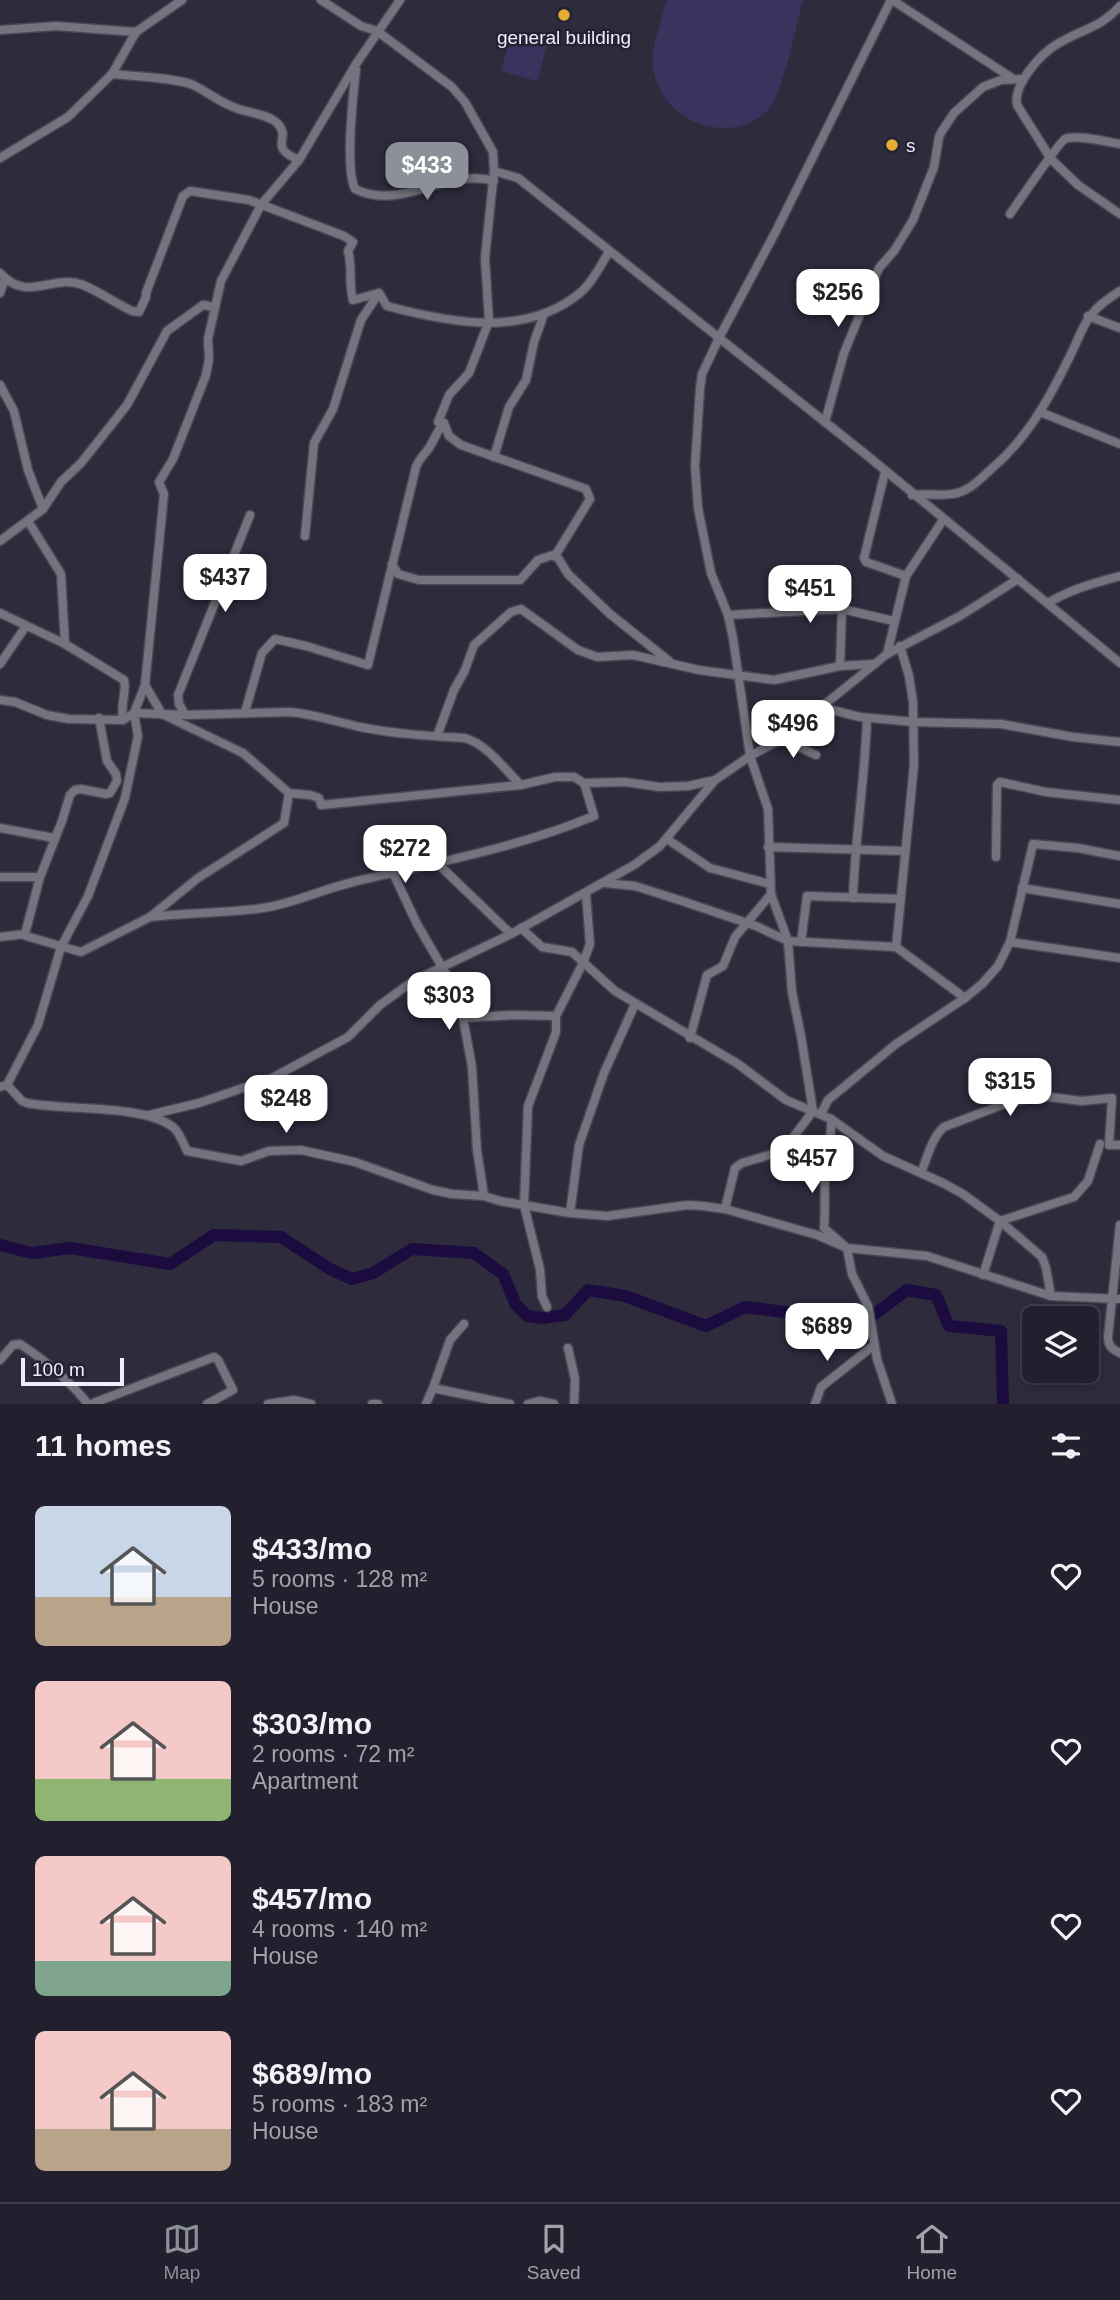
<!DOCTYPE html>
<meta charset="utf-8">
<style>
:root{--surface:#22202e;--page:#2e2d3a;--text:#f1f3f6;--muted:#a2a3aa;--line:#3f3e4a;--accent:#8c9099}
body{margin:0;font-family:Helvetica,sans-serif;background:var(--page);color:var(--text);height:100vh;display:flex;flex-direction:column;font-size:26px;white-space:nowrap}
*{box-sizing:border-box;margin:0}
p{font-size:23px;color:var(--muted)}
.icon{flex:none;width:38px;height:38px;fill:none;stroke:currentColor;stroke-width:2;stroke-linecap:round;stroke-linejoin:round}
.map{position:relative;height:1404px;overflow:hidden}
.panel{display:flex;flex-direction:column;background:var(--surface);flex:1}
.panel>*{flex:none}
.tools{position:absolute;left:1022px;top:1306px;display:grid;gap:14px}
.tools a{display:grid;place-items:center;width:77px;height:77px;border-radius:10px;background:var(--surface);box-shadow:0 4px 10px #0003,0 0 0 2px var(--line);font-size:35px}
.scale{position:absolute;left:21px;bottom:18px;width:103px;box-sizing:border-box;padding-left:7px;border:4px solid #efeefa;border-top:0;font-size:19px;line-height:24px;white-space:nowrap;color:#efeefa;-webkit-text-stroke:5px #242233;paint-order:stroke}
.price{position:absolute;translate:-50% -60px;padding:0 16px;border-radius:14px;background:#fff;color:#222;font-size:23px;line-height:46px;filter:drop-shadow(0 2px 4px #0008)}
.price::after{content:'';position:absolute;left:50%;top:42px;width:21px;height:16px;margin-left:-10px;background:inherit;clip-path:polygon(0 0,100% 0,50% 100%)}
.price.selected{background:var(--accent);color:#fff}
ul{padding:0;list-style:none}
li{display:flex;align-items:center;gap:21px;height:175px;padding:0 35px}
li span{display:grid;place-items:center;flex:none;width:196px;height:140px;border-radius:10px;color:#555}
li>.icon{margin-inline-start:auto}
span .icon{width:84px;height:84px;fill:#fffc;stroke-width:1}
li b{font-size:30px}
h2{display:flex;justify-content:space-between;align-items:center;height:84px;padding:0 35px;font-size:30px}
.menu{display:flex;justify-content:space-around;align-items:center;height:98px;border-top:2px solid var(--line);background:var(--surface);font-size:19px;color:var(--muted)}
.menu a{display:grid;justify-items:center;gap:4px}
.menu .selected{color:var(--accent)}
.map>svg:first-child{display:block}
.green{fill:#3b335e}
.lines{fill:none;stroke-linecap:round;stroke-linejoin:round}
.river{stroke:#1b0b3f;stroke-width:12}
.minor-casing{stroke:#494657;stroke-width:11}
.minor{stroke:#75747e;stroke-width:8}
.poi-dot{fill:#e6ac36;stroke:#242233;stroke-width:2.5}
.labels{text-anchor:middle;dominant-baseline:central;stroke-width:5;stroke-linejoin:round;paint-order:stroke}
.poi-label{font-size:19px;fill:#efeefa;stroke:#242233}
</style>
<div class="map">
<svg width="1120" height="1404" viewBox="0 0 1120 1404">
<rect width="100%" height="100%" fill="#2e2b3d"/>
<g class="green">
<path d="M667,0h136c-7,24 -20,96 -36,111 -38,36 -103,11 -113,-38 -5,-23 7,-51 13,-73z"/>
<polygon points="511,35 547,45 537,81 501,71"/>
</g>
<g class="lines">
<polyline class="river" points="0,1245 32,1253 70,1248 170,1264 214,1235 281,1237 330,1269 352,1279 373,1273 412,1249 474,1253 503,1274 516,1305 527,1316 542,1318 565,1315 588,1290 625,1296 706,1326 745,1307 864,1322 907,1290 936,1295 949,1326 1001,1331 1003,1404"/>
<defs>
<g id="minor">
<polyline points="321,0 361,26 377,31 452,87 465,102 493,152 494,171 518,178 864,453 1120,663"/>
<polyline points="892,0 1012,78"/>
<path d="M1120,6c-21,23 -36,22 -61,37 -18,10 -46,41 -42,62l34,54 27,26 42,29"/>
<polyline points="0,30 56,26 136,32"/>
<path d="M356,70c-3,25 -11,99 -1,119 46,23 93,-22 139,-8"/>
<path d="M112,74c19,2 67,4 81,11 15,7 27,18 43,23 12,5 32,6 41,15 16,16 -11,23 22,37"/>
<polyline points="0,158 68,117 112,74 136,32 182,0"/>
<path d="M1010,214c7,-10 50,-73 55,-75 11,-5 43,3 55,5"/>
<path d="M0,273c28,31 51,0 83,12 17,7 32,18 49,26l7,1 7,-15v-4l37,-97 7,-5 59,9 95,36 9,6 -5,9c5,17 0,32 5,49l26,-7 8,13c63,17 140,32 194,-14 12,-10 20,-28 28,-40"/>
<polyline points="0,293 5,279"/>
<polyline points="1088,316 1120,328"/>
<polyline points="0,385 14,411 28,470 43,509"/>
<polyline points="1040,412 1120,444"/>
<polyline points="825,422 844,353 879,268 894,251 913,220 934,167 939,137 942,131 954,113 983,87 1001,80 1023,79"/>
<polyline points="444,423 449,436 461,445 586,489 590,499 555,556"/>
<polyline points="494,457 509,407 526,380 534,342 544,314"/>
<polyline points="885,472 864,558 866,562 906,576"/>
<path d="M912,495c17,-2 38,3 53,-5 9,-4 18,-13 25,-20 35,-29 57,-67 77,-108 19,-37 15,-47 53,-71"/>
<polyline points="28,521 61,574 65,644"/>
<polyline points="305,536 314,443 333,409 361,320 379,293"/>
<polyline points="0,541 43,509 61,482 81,463 127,405 167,331 203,305 214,307"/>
<polyline points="392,564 398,574 419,580 520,580 538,560 553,555 558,558 568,574 610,614 669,661"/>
<path d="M1048,603c23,-14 47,-20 72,-27"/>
<path d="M0,613l65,31 59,36c3,12 -4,23 -1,40"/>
<polyline points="728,615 842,609 894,621"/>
<polyline points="887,654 906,576 943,520"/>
<polyline points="0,664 26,626"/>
<polyline points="840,666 842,609"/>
<polyline points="145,685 162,714 243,753 289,793 310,795 319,798 321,805 521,785 555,777 574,777 584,783 625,782 660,787 688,786 715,780"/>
<path d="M0,700l15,2 32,13 22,4 54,1 11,-7 51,2 105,-3c24,2 47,10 70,15 35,7 70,9 105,11 23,7 39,31 56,47"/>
<polyline points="820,707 860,717 914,722 1001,724 1073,737 1120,742"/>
<path d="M245,712l17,-59 13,-14 31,7 62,19 48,-198c3,-8 8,-12 13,-19 5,-8 8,-17 15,-25l-6,-1 11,-27 20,-22 20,-52 -4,-63 9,-87"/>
<polyline points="185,715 179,704 178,695 250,515"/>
<polyline points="437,736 454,690 465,670 474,645 511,612 521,609 578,650 597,657 633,655 699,670 774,680 840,666 875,664"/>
<polyline points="782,739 816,755"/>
<polyline points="0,828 54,838"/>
<polyline points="667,839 710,868 770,884"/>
<polyline points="768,847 905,851"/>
<polyline points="996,857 997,785 1000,782 1046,792 1120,800"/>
<polyline points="437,863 511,934"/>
<polyline points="393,873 417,924 459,996 472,1067 477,1150 484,1196"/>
<polyline points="0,877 40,877"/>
<polyline points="604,883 635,886 679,900 756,926 788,941 896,947 965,998"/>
<polyline points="1022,888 1120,904"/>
<path d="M853,898c2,-60 12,-120 14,-180"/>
<path d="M150,917c35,-4 71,-4 106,-8 34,-4 64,-19 97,-27 81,-19 164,-34 241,-66l-10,-33"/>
<polyline points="521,928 542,947 572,952 615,991 738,1064 786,1100 831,1119 883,1156 943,1183 963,1194 1000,1221 1042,1257 1046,1268 1051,1296"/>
<polyline points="25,934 40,877 62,821 70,795 75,790 81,789 106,794 110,793 117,781 116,774 107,761 99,718"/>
<polyline points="0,937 25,934 26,936 81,952 150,917 198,878 284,823 289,793"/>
<polyline points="801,942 807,896 900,899"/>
<polyline points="1010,942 1033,844 1078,848 1120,856"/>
<polyline points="896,947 914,765 913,702 909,676 900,646"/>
<polyline points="463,1018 512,1015 556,1016"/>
<polyline points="690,1038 707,975 723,966 735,937 771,894"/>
<path d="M7,1085l15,16 5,2c39,8 116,1 146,24 7,6 10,16 14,24l54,10 28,-10 32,-1 54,12 78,28 19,4 32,2 16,5 70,12 37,3 81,-11 15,1 22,3 92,26 30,13 80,8 124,40 69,3"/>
<polyline points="0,1087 7,1085 38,1025 61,947 88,896 125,798 138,736 134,713 145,685 164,494 159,482 173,459 206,375 209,359 208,339 221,281 261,205 299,160 356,64 400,0"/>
<polyline points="821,1114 828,1100 896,1044 965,998 982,984 998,966 1010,942 1120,958"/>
<polyline points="149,1115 199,1103 272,1078 348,1037 380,1005 413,981 511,934 634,865 660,846 715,780 750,756 782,739 887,654 960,616 1018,579"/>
<path d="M831,1119c1,20 -3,25 -5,43 -3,22 0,44 -2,66l23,20 5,26 16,32 9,53 15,45"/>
<path d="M921,1173c6,-15 11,-36 23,-46l63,-24 34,-7 41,5 30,-3 -3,47h11"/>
<polyline points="725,1209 735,1168 742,1163 783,1151 813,1111 801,1036 792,992 788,941 771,894 768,809 750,756 733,638 728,615 711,573 698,508 695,466 700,389 702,374 719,338 776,231 891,0"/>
<polyline points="570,1213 579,1145 604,1073 635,1004"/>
<path d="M1120,1225l-12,112c0,9 4,12 12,16"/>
<polyline points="983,1275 1000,1221 1074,1197 1088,1181 1100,1144"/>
<polyline points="547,1307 542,1296 540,1269 524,1205 528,1106 552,1043 556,1032 556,1016 583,963 590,944 586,894"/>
<polyline points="568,1348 575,1379 574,1404"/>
<path d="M0,1360l13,-15 7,-1c26,17 48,35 68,60"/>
<polyline points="433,1388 450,1340 464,1324"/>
<polyline points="91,1404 214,1357 218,1360 233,1390 207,1404"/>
<polyline points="268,1404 294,1400 311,1404"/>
<polyline points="372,1404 378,1404"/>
<polyline points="426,1404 433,1388 510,1404"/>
<polyline points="528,1404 539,1401 554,1404"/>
<polyline points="815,1404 821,1387 874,1345"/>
</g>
</defs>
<use href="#minor" class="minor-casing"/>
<use href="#minor" class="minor"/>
</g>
<g class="poi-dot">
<circle cx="564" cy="15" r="7"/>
<circle cx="892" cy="145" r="7"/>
</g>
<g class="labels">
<g class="poi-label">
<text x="564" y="37">general building</text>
<text x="906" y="145" text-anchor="start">s</text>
</g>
</g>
</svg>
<div class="tools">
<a><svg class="icon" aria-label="layers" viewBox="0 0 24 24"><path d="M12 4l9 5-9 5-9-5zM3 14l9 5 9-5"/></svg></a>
</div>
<div class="scale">100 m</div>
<b class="price selected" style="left:427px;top:202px">$433</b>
<b class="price" style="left:838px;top:329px">$256</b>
<b class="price" style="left:225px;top:614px">$437</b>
<b class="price" style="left:810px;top:625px">$451</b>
<b class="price" style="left:793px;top:760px">$496</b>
<b class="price" style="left:405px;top:885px">$272</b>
<b class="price" style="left:449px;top:1032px">$303</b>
<b class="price" style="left:1010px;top:1118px">$315</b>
<b class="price" style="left:286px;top:1135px">$248</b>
<b class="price" style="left:812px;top:1195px">$457</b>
<b class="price" style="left:827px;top:1363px">$689</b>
</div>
<section class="panel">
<h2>11 homes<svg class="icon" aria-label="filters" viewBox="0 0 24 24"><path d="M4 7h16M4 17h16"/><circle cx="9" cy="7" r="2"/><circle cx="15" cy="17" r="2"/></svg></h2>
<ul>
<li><span style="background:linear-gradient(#c9d6e8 65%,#b9a48a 0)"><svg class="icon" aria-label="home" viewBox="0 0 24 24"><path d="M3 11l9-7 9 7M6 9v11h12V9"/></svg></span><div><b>$433/mo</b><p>5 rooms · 128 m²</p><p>House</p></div><svg class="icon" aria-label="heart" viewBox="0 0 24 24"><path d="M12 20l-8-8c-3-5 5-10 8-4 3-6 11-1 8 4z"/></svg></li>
<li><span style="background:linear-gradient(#f6c9c9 70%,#8fb573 0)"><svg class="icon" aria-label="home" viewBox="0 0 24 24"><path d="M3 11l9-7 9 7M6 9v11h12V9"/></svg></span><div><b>$303/mo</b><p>2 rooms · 72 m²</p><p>Apartment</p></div><svg class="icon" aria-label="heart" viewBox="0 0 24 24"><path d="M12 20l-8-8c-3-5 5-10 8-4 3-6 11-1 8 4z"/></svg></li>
<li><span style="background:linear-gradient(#f6c9c9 75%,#7fa58c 0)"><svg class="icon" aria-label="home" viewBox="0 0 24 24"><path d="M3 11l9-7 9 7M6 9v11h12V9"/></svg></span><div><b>$457/mo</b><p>4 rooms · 140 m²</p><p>House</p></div><svg class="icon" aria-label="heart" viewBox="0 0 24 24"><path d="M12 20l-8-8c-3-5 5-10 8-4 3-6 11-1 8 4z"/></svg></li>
<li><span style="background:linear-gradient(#f6c9c9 70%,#b9a48a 0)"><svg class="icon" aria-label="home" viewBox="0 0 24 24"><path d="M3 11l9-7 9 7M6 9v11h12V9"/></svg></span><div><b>$689/mo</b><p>5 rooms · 183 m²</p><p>House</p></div><svg class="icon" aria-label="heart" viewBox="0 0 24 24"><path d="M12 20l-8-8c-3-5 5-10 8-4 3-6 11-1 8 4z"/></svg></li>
</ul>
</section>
<nav class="menu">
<a class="selected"><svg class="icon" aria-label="map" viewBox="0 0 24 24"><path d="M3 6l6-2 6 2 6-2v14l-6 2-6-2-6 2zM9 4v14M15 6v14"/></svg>Map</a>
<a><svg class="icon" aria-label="saved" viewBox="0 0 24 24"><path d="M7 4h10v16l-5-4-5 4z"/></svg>Saved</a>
<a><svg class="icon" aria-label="home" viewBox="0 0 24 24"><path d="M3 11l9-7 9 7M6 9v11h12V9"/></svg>Home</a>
</nav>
